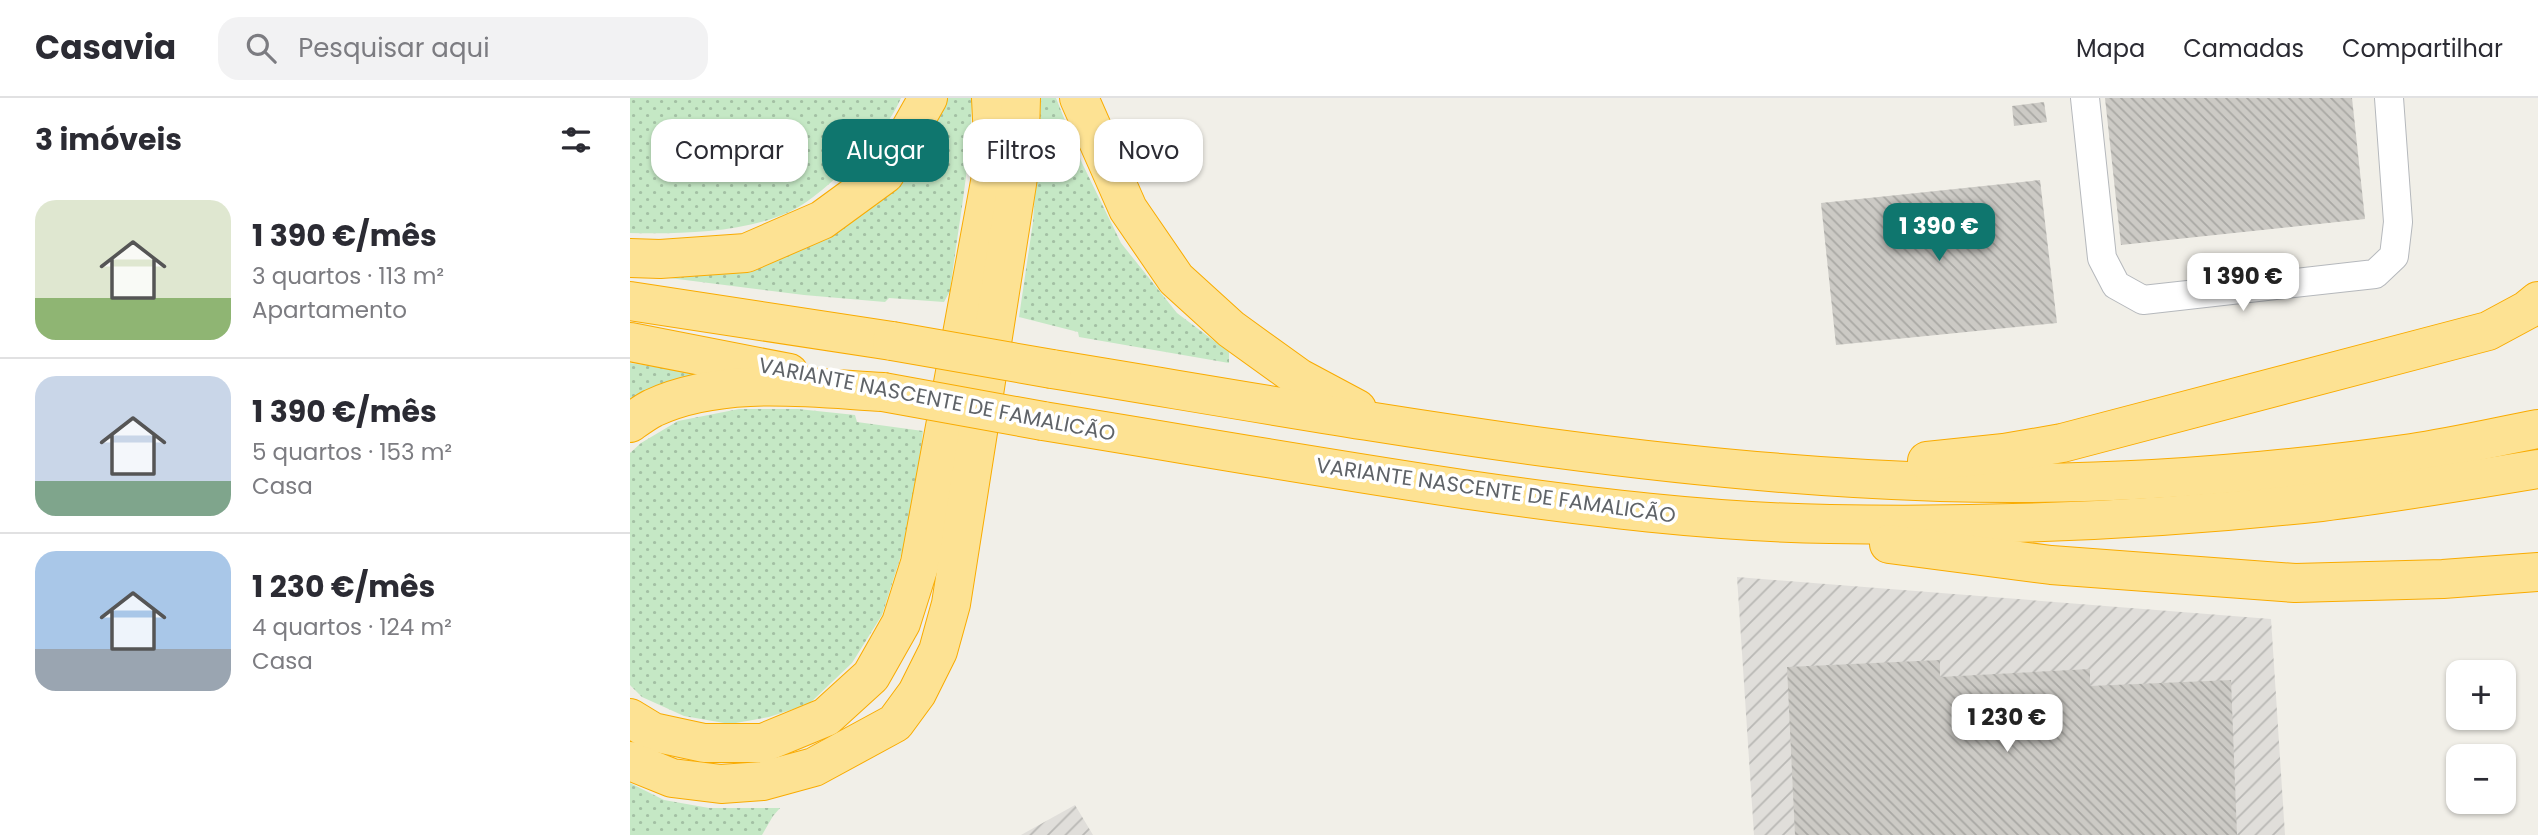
<!DOCTYPE html>
<html lang="pt">
<meta charset="utf-8">
<style>
:root{--surface:#fff;--page:#f2f2f3;--text:#2b2b33;--muted:#7c7c81;--line:#e1e1e2;--accent:#0f766e}
body{margin:0;font-family:Poppins,sans-serif;background:var(--page);color:var(--text);height:100vh;display:flex;flex-direction:column;font-size:26px;white-space:nowrap}
*{box-sizing:border-box;margin:0}
p{font-size:23px;color:var(--muted)}
.icon{flex:none;width:38px;height:38px;fill:none;stroke:currentColor;stroke-width:2;stroke-linecap:round;stroke-linejoin:round}
.map{position:relative;flex:1;overflow:hidden}
.sheet{display:flex;flex-direction:column;background:var(--surface);width:630px}
.sheet>*{flex:none}
.guide{position:absolute;left:21px;top:21px;width:665px;height:63px;display:flex;gap:14px}
.fabs{position:absolute;left:1816px;top:562px;display:grid;gap:14px}
.fabs a{display:grid;place-items:center;width:70px;height:70px;border-radius:14px;background:var(--surface);box-shadow:0 2px 5px #0004;font-size:35px}
.price{position:absolute;translate:-50% -60px;padding:0 16px;border-radius:14px;background:#fff;color:#222;font-size:23px;line-height:46px;filter:drop-shadow(0 2px 4px #0008)}
.price::after{content:'';position:absolute;left:50%;top:42px;width:21px;height:16px;margin-left:-10px;background:inherit;clip-path:polygon(0 0,100% 0,50% 100%)}
.price.current{background:var(--accent);color:#fff}
ul{padding:0;list-style:none}
li{display:flex;align-items:center;gap:21px;height:175px;padding:0 35px}
li+li{border-top:2px solid var(--line)}
li span{display:grid;place-items:center;flex:none;width:196px;height:140px;border-radius:21px;color:#555}
li>.icon{margin-inline-start:auto}
span .icon{width:84px;height:84px;fill:#fffc;stroke-width:1}
li b{font-size:30px}
h2{display:flex;justify-content:space-between;align-items:center;height:84px;padding:0 35px;font-size:30px}
.tag{padding:0 24px;border-radius:21px;background:var(--surface);box-shadow:0 2px 5px #0004;font-size:24px;line-height:63px}
.tag.current{background:var(--accent);color:#fff}
header{display:flex;align-items:center;gap:42px;box-sizing:border-box;height:98px;padding:0 35px;background:var(--surface);border-bottom:2px solid var(--line)}
header strong{font-size:33px}
nav{display:flex;gap:38px;margin-inline-start:auto;font-size:24px}
.search{width:490px;height:63px;background:var(--page);display:flex;align-items:center;gap:18px;box-sizing:border-box;padding:0 24px;border-radius:21px;color:var(--muted);font-size:26px}
main{display:flex;flex:1;min-height:0}
.map>svg:first-child{display:block}
.industrial{fill:url(#industrial-furrows)}
.grass{fill:url(#grass-dots)}
.building{fill:url(#building-back-hatch)}
.lines{fill:none;stroke-linecap:round;stroke-linejoin:round}
.street-casing{stroke:#b5b8bc;stroke-width:30}
.highway-casing{stroke:#f9ab00;stroke-width:40}
.street{stroke:#fff;stroke-width:28}
.highway{stroke:#fde293;stroke-width:38}
.highway-bridge-casing{stroke:#f9ab00;stroke-width:40;stroke-linecap:butt}
.highway-bridge{stroke:#fde293;stroke-width:38}
.labels{text-anchor:middle;dominant-baseline:central;stroke-width:7;stroke-linejoin:round;paint-order:stroke}
.street-label{font-size:21px;fill:#5f6368;stroke:#fff}
</style>
<header>
<strong>Casavia</strong>
<div class="search"><svg class="icon" aria-label="search" viewBox="0 0 24 24"><circle cx="10" cy="10" r="6"/><path d="M15 15l6 6"/></svg>Pesquisar aqui</div>
<nav><a>Mapa</a><a>Camadas</a><a>Compartilhar</a></nav>
</header>
<main>
<section class="sheet">
<h2>3 imóveis<svg class="icon" aria-label="filters" viewBox="0 0 24 24"><path d="M4 7h16M4 17h16"/><circle cx="9" cy="7" r="2"/><circle cx="15" cy="17" r="2"/></svg></h2>
<ul>
<li><span style="background:linear-gradient(#dfe7d0 70%,#8fb573 0)"><svg class="icon" aria-label="home" viewBox="0 0 24 24"><path d="M3 11l9-7 9 7M6 9v11h12V9"/></svg></span><div><b>1 390 €/mês</b><p>3 quartos · 113 m²</p><p>Apartamento</p></div></li>
<li><span style="background:linear-gradient(#c9d6e8 75%,#7fa58c 0)"><svg class="icon" aria-label="home" viewBox="0 0 24 24"><path d="M3 11l9-7 9 7M6 9v11h12V9"/></svg></span><div><b>1 390 €/mês</b><p>5 quartos · 153 m²</p><p>Casa</p></div></li>
<li><span style="background:linear-gradient(#a9c7e8 70%,#9aa5b1 0)"><svg class="icon" aria-label="home" viewBox="0 0 24 24"><path d="M3 11l9-7 9 7M6 9v11h12V9"/></svg></span><div><b>1 230 €/mês</b><p>4 quartos · 124 m²</p><p>Casa</p></div></li>
</ul>
</section>
<div class="map">
<svg width="1908" height="737" viewBox="0 0 1908 737">
<defs>
<pattern id="industrial-furrows" width="10" height="10" patternUnits="userSpaceOnUse" patternTransform="scale(1.75)"><rect width="10" height="10" fill="#e0deda"/><path d="M-1 1l2-2M0 10L10 0M9 11l2-2" fill="none" stroke="#b9b8b5"/></pattern>
<pattern id="grass-dots" width="8" height="8" patternUnits="userSpaceOnUse" patternTransform="scale(1.75)"><rect width="8" height="8" fill="#c5e8c5"/><path d="M2 2h.1M6 6h.1" fill="none" stroke="#a3c0a4" stroke-width="1.8" stroke-linecap="round"/></pattern>
<pattern id="building-back-hatch" width="6" height="6" patternUnits="userSpaceOnUse" patternTransform="scale(1.75)"><rect width="6" height="6" fill="#cccac5"/><path d="M-1 5l2 2M0 0l6 6M5-1l2 2" fill="none" stroke="#a9a8a4"/></pattern>
</defs>
<rect width="100%" height="100%" fill="#f1efe8"/>
<g class="industrial">
<polygon points="1107,479 1641,521 1655,737 1124,737"/>
<polygon points="445,707 463,737 391,737"/>
</g>
<g class="grass">
<path d="M0,0h271c-11,25 -23,36 -41,56 -18,19 -47,47 -71,58 -45,21 -110,22 -159,21z"/>
<path d="M313,0h29c-1,65 -14,129 -22,193l-6,11 -55,-4 -4,4 -81,-7 -174,-22 128,-9z"/>
<polygon points="411,0 426,0 452,65 491,145 547,215 599,254 599,265 449,239 448,234 389,219 403,124"/>
<path d="M0,265l85,13c-31,4 -59,7 -85,24z"/>
<polygon points="109,311 168,311 225,317 227,324 293,333 283,420 252,517 222,565 179,606 139,619 100,626 54,618 12,599 0,587 0,355 11,345 48,323"/>
<polygon points="0,685 34,702 79,710 150,710 143,718 132,737 0,737"/>
</g>
<g class="building">
<polygon points="1475,0 1722,0 1735,121 1491,147"/>
<polygon points="1414,4 1417,24 1384,28 1382,8"/>
<polygon points="1410,82 1427,225 1206,247 1191,105"/>
<polygon points="1310,562 1310,579 1460,571 1460,588 1601,582 1607,737 1165,737 1157,569"/>
</g>
<g class="lines">
<defs>
<polyline id="street" points="1455,0 1472,160 1486,187 1513,202 1745,176 1764,158 1768,124 1759,0"/>
<g id="highway">
<polyline points="449,0 498,111 546,181 601,231 669,280 727,311"/>
<polyline points="0,160 30,161 116,155 192,122 255,76 298,0"/>
<polyline points="0,203 262,243"/>
<polyline points="0,244 159,275"/>
<path d="M422,271c294,48 589,104 888,113 157,5 316,-7 472,-29 42,-6 84,-16 126,-24"/>
<path d="M413,323c142,23 284,48 426,69 119,17 240,32 361,34 163,3 329,-4 491,-22 73,-9 145,-21 217,-33"/>
<path d="M0,325c7,-5 15,-11 23,-15 68,-32 157,-20 230,-16"/>
<polyline points="1297,363 1374,355 1432,345 1858,233 1897,212 1908,203"/>
<polyline points="1259,446 1421,467 1665,485 1813,481 1908,474"/>
<polyline points="0,620 23,634 74,645 133,645 196,619 241,578 271,525 290,465 364,62 361,0"/>
<polyline points="0,663 42,680 91,686 133,683 184,669 265,625 287,595 308,553 321,506 389,73 391,0"/>
</g>
</defs>
<use href="#street" class="street-casing"/>
<use href="#highway" class="highway-casing"/>
<use href="#street" class="street"/>
<use href="#highway" class="highway"/>
<defs>
<g id="highway-bridge">
<polyline points="262,243 422,271"/>
<polyline points="253,294 413,323"/>
</g>
</defs>
<use href="#highway-bridge" class="highway-bridge-casing"/>
<use href="#highway-bridge" class="highway-bridge"/>
</g>
<g class="labels">
<g class="street-label">
<text transform="translate(307 301) rotate(11)">VARIANTE NASCENTE DE FAMALICÃO</text>
<text transform="translate(866 392) rotate(8)">VARIANTE NASCENTE DE FAMALICÃO</text>
</g>
</g>
</svg>
<div class="fabs">
<a>+</a>
<a>−</a>
</div>
<b class="price current" style="left:1309px;top:165px">1 390 €</b>
<b class="price" style="left:1613px;top:215px">1 390 €</b>
<b class="price" style="left:1377px;top:656px">1 230 €</b>
<div class="guide">
<a class="tag">Comprar</a>
<a class="tag current">Alugar</a>
<a class="tag">Filtros</a>
<a class="tag">Novo</a>
</div>
</div>
</main>
